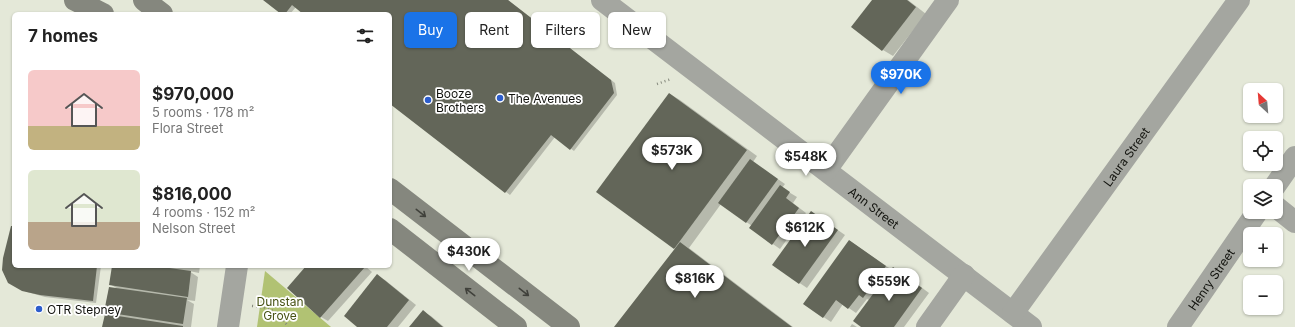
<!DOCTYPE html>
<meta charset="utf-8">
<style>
:root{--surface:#fff;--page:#f6f6f6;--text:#222;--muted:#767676;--accent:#1a73e8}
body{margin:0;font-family:Inter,sans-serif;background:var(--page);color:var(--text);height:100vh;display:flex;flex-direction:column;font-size:15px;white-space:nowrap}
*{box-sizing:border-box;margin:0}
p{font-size:13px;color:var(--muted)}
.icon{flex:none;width:22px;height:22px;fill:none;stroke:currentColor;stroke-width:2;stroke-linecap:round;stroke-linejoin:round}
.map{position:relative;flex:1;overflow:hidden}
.panel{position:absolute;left:12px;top:12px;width:380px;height:256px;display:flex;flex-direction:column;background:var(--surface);border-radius:6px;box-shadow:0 1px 3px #0004}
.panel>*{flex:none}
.top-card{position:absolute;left:404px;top:12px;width:380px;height:36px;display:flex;gap:8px}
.needle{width:26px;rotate:334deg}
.buttons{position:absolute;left:1243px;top:83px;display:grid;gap:8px}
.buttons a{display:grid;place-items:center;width:40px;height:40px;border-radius:6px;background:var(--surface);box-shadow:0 1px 3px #0004;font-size:20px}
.price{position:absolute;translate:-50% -34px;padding:0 9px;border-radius:14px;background:#fff;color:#222;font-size:13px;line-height:26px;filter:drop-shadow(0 1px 2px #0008)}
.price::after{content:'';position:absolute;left:50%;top:24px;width:12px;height:9px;margin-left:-6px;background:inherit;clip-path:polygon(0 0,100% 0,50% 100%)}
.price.active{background:var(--accent);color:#fff}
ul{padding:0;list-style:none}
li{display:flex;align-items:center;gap:12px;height:100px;padding:0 16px}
li span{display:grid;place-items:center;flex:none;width:112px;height:80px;border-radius:6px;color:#555}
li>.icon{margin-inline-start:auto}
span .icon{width:48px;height:48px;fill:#fffc;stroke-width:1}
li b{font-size:17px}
h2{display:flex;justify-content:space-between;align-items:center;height:48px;padding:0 16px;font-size:17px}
.chip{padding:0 14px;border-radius:6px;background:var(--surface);box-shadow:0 1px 3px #0004;font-size:14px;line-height:36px}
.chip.active{background:var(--accent);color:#fff}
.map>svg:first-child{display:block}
.green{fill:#b1c273}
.shadow{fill:#0003}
.building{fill:#636659}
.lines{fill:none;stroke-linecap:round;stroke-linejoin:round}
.path{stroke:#86897e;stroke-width:2.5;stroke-dasharray:1 3;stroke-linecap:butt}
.street{stroke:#a4a6a0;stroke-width:22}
.secondary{stroke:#85877e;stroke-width:22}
.oneway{stroke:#40413b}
.poi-dot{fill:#2d5dcc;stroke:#fff;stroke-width:1.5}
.labels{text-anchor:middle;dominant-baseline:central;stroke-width:3.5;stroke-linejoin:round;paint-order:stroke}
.poi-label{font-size:12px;fill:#12130e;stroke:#fff;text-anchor:start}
.street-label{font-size:12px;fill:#12130e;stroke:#fff}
.park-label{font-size:12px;fill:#475214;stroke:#fff}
</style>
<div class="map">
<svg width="1295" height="327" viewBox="0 0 1295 327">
<rect width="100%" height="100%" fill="#e4e8d8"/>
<polygon class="green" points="265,271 331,327 257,327"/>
<g class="shadow">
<polygon points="264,0 508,0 615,83 617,95 574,151 555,137 510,195 390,103 390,14 305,14 296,7 290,14 283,14"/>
<polygon points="874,0 908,0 926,14 893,56 883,50"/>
<polygon points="670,94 680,100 757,156 753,162 785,184 782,188 797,197 793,203 806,213 780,249 750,228 752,226 721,204 689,248 793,327 616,327 676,249 598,192"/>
<polygon points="819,217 845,235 807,288 773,265"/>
<polygon points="14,227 14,266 101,266 96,303 45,297 27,292 9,282"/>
<polygon points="850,241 892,270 893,268 901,272 929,293 904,327 863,327 869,300 867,299 856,313 843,304 831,322 804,304"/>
<polygon points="113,266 200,266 199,273 189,271 198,277 195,301 187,300 194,304 191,327 103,327 113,316 105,312 118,289 110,284"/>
<polygon points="307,266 365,266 372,272 328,321 321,317"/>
<polygon points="377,276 385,280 416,305 398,327 359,327"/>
<polygon points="423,312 431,316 444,327 410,327"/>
<polygon points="852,324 857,327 850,327"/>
</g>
<g class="building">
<polygon points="263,0 508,0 611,80 614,93 570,150 551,135 505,193 390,104 390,14 303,14 292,5 285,14 281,14"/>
<polygon points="872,0 907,0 916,7 882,51 851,27"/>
<polygon points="669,93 747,150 674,249 596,192"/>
<polygon points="750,159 778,179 746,223 718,203"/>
<polygon points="780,185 790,192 786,198 799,208 772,245 749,228"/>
<polygon points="811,211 838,230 799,284 772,265"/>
<polygon points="11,226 14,226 14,266 97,266 93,301 40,295 22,291 8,283 2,270 3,258"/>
<polygon points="849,240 886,266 863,298 859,295 848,309 836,300 823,318 803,304"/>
<polygon points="680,242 768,309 792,327 614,327"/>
<polygon points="112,266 155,266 191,271 188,297 109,285"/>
<polygon points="306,266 363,266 365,267 320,318 287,288"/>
<polygon points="893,267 922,288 894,327 861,327 853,321"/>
<polygon points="377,274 409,300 387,327 357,327 344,316"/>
<polygon points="109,287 187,298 183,324 104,312"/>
<polygon points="423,310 443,327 409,327"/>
<polygon points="105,314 183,326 183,327 102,327"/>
</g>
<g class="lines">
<g class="path">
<polyline points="657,84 671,79"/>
<path d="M252,306c19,2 26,4 36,21"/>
</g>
<g class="street">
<path id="s1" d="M602,0l429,327"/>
<polyline points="826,170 948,0"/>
<polyline points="1275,186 1295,157"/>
<polyline points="1276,207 1295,222"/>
<path id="s2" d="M1013,313l226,-313"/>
<polyline points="228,327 237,266"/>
<polyline points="927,327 964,275"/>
<path id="s3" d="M1178,327l79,-115"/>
</g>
<g class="secondary">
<polyline points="75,0 103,14"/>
<polyline points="144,0 162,14"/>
<polyline points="390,189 569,327"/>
<polyline points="390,229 516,327"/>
</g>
</g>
<defs><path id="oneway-shaft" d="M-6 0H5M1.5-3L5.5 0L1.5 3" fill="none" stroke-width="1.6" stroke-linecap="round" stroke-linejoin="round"/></defs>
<g class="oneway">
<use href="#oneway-shaft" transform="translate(421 213) rotate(38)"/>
<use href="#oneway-shaft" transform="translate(470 292) rotate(-142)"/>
<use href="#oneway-shaft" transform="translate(524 292) rotate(38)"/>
</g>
<g class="poi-dot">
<circle cx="500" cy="98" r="4"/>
<circle cx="428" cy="100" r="4"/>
<circle cx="39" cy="309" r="4"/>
</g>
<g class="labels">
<g class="poi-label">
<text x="436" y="93">Booze<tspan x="436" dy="14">Brothers</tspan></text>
<text x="508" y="98">The Avenues</text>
<text x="47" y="309">OTR Stepney</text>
</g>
<g class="street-label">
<text stroke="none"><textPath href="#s2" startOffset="193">Laura Street</textPath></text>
<text stroke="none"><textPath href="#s1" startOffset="342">Ann Street</textPath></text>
<text stroke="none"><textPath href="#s3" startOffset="58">Henry Street</textPath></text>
</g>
<g class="park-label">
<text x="280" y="301">Dunstan<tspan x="280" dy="14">Grove</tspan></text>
</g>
</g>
</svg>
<div class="buttons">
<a><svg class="needle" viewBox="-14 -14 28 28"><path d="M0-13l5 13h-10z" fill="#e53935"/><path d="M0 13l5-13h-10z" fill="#767676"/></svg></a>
<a><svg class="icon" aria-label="locate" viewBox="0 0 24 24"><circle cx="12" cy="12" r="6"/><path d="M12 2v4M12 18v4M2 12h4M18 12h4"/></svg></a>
<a><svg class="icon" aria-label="layers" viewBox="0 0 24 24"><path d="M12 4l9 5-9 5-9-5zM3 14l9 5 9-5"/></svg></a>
<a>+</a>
<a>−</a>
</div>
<b class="price active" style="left:901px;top:95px">$970K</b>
<b class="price" style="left:672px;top:171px">$573K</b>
<b class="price" style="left:806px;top:177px">$548K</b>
<b class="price" style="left:805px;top:248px">$612K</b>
<b class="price" style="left:469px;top:272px">$430K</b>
<b class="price" style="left:695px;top:299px">$816K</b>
<b class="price" style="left:889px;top:302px">$559K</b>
<div class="top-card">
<a class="chip active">Buy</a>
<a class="chip">Rent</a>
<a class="chip">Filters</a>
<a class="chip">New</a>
</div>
<section class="panel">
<h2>7 homes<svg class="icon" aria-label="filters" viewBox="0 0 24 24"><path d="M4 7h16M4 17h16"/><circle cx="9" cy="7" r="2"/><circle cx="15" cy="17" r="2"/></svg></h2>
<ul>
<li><span style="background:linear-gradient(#f6c9c9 70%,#c2b280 0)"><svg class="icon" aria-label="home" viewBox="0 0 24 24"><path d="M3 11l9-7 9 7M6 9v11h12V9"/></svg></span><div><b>$970,000</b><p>5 rooms · 178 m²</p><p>Flora Street</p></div></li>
<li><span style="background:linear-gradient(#dfe7d0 65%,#b9a48a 0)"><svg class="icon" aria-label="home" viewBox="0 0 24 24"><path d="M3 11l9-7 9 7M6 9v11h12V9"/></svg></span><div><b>$816,000</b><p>4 rooms · 152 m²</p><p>Nelson Street</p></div></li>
</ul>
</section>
</div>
